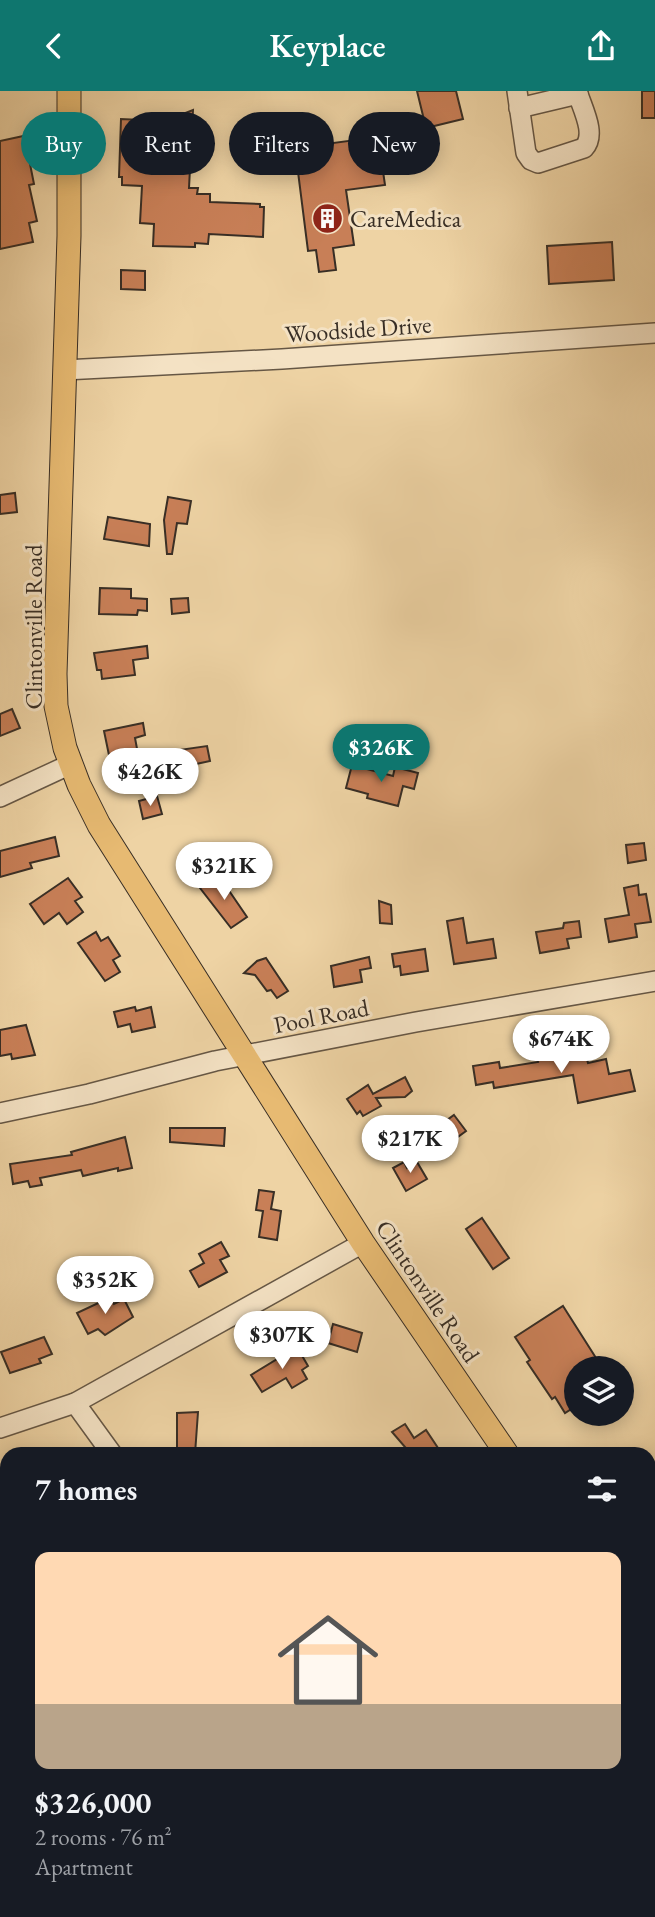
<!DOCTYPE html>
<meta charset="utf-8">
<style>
:root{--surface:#171b24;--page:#20242c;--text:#f1f3f6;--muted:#9ea1a6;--accent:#0f766e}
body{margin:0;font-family:"EB Garamond",serif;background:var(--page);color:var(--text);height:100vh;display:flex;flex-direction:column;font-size:26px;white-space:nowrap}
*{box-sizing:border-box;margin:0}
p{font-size:23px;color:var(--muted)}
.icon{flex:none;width:38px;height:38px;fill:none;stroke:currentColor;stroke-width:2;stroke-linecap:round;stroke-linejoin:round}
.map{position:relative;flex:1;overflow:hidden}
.drawer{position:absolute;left:0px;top:1356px;width:656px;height:471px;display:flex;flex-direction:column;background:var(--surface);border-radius:21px 21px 0 0;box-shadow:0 4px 18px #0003}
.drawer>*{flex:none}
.hud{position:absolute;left:21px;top:21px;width:614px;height:63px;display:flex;gap:14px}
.controls{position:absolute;left:564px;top:1265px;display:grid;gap:14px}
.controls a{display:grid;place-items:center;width:70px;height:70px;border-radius:50%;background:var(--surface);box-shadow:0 4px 18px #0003;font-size:35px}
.price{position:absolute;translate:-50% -60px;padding:0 16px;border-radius:24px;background:#fff;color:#222;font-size:23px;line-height:46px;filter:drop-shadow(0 2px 4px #0008)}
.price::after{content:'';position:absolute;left:50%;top:42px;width:21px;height:16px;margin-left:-10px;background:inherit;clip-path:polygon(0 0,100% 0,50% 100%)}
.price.current{background:var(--accent);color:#fff}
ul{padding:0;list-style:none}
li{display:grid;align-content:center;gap:14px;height:371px;padding:0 35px}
li span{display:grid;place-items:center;height:217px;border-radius:14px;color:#555}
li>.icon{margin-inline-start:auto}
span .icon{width:126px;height:126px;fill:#fffc;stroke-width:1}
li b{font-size:30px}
h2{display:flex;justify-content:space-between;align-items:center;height:84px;padding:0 35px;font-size:30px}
.chip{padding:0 24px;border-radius:32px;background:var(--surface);box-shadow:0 4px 18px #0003;font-size:24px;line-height:63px}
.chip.current{background:var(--accent);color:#fff}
header{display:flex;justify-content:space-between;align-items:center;height:91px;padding:0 35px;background:var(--accent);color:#fff;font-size:32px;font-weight:600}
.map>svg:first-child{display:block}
.building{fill:#c87f57;stroke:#382e25;stroke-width:2}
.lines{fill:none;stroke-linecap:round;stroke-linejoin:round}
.minor-casing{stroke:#665745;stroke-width:22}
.major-casing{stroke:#382e25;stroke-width:25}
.minor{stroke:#f4e2c4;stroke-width:19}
.major{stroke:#e7ba72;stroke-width:23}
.labels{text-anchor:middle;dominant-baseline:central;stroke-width:6;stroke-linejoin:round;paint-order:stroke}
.poi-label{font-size:24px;fill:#382e25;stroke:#f4e2c4;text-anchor:start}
.street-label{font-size:24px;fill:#382e25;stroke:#f4e2c4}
</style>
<header><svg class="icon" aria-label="back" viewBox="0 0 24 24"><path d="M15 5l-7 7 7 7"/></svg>Keyplace<svg class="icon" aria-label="share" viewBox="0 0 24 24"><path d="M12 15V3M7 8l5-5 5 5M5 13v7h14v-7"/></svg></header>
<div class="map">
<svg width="655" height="1826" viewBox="0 0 655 1826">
<rect width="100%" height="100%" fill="#eed3a4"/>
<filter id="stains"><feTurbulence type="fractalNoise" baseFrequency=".00286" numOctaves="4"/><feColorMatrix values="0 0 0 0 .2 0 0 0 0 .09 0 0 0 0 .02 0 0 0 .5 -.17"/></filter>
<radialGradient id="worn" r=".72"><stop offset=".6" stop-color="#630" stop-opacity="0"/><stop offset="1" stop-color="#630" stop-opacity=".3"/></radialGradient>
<g class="building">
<polygon points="417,0 456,0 463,28 426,37"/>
<rect x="642" y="0" width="13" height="27"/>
<polygon points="193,19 189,97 198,97 197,103 210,103 210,111 260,113 260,116 264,116 263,146 209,143 208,153 195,152 195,156 153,155 154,133 140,132 142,95 122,94 122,86 119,86 121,28 165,30"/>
<polygon points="28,44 34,72 30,73 34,93 29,94 37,130 29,132 33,151 0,158 0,50"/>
<polygon points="378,46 385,94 346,99 354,154 333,157 336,179 319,181 316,159 308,160 295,57"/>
<polygon points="422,48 426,71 409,75 404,51"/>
<polygon points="612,151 614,189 549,193 547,155"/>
<polygon points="121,179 145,180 145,199 121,198"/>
<polygon points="15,402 17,421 0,423 0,404"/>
<polygon points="168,406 191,410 187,433 177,432 172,463 167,463 164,429"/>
<polygon points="108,426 150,433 149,455 104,448"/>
<polygon points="100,497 131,498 131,507 147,508 147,520 138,519 137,524 99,523"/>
<polygon points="188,507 189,521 172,523 171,508"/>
<polygon points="147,555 148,567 133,569 135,584 102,588 101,579 97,579 94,562"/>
<polygon points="12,618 20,637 0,645 0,623"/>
<polygon points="143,632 145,644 135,647 138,663 110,669 104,640"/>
<polygon points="207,655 210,670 173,678 172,660"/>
<polygon points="352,674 393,685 395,676 418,682 414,698 403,695 398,715 367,707 368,703 346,697"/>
<polygon points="157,705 162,723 143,728 139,710"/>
<polygon points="55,746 59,765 30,772 32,777 0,786 0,760"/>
<polygon points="644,752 646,769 628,772 626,754"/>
<polygon points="219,785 247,826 231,837 200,797"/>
<polygon points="68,787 82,806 75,810 83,821 67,833 59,822 44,833 30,813"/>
<polygon points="638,794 639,804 646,803 651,831 635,833 637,846 609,851 605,828 629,824 624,797"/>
<polygon points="379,810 391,814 392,833 380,832"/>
<polygon points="463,827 467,852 493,848 496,867 454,873 447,830"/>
<polygon points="579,830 581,846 567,848 569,857 540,862 536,841 563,837 564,832"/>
<polygon points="96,841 101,850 108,846 120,865 113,869 120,881 105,890 78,852"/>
<polygon points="425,858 428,880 401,884 400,875 394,876 392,863"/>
<polygon points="369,866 371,877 360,879 362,891 334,896 331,875"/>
<polygon points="266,867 288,900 277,907 271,899 267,900 255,884 244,882 257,870"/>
<polygon points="135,916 136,920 151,916 155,936 132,941 130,933 118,936 114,921"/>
<polygon points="26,934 35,964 12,968 11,963 0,965 0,939"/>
<polygon points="572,957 573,961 584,958 588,972 606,968 609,983 630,979 635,1000 578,1012 573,984 494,997 493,991 476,994 473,975 499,971 500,977 538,971 537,966 549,964 548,961"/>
<polygon points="405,986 412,1000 405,1006 376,1007 381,1015 363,1025 360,1020 357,1023 347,1008 368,994 373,1003"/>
<polygon points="454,1024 466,1040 444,1056 432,1040"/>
<polygon points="170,1037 225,1037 224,1055 170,1051"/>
<polygon points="125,1046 132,1077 118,1080 118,1077 83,1085 81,1079 40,1087 42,1094 30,1096 28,1090 13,1093 10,1073 72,1064 71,1061"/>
<polygon points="404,1071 407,1077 417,1071 427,1088 406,1100 393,1077"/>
<polygon points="259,1099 274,1101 271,1118 281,1120 277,1149 259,1146 263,1120 256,1119"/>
<polygon points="482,1127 509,1167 493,1178 466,1138"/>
<polygon points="221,1151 229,1165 220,1169 227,1181 199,1196 190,1180 204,1172 199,1163"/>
<polygon points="111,1206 114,1213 124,1208 133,1226 105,1244 98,1238 88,1243 77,1222"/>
<polygon points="563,1215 603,1278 576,1278 576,1315 565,1322 555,1306 552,1308 527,1271 530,1269 515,1246"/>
<polygon points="333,1233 362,1242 357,1261 328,1252"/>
<polygon points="44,1246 52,1263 39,1268 41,1272 10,1282 1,1261"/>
<polygon points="297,1256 308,1275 302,1279 307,1288 292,1297 286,1287 262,1301 251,1284"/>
<polygon points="198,1321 195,1363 177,1363 177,1322"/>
<polygon points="405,1333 414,1347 426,1339 442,1363 411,1363 392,1341"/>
</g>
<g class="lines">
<defs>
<g id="minor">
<path d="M517,0l9,62 5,7 7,3 46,-15c13,-14 -2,-40 -7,-57"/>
<polyline points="519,17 578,3"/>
<polyline points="64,279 282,268 655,242"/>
<polyline points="0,706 71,673"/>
<polyline points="0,1022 89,1003 215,970 416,931 655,890"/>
<polyline points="75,1312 112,1363"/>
<polyline points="0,1337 75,1312 363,1152"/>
<polyline points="649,1800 655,1796"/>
<polyline points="615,1826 623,1820"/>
</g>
<g id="major">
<polyline points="69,0 69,145 55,583 56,615 65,657 79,694 99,734 363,1152 507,1363"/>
<polyline points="649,1555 655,1563"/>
</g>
</defs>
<use href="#minor" class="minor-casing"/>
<use href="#major" class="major-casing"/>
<use href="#minor" class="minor"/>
<use href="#major" class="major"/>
</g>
<defs>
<symbol id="building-disc" viewBox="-11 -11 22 22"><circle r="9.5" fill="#8f2418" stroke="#f4e2c4"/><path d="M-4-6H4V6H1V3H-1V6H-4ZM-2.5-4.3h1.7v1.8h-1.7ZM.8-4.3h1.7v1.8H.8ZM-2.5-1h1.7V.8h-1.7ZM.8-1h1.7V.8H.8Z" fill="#fff"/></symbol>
</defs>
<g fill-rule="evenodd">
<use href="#building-disc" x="310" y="110" width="35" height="35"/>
</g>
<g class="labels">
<g class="poi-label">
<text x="350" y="127">CareMedica</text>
</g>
<g class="street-label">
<text transform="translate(358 238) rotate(-4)">Woodside Drive</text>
<text transform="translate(33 536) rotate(-90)">Clintonville Road</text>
<text transform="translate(321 925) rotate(-11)">Pool Road</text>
<text transform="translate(428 1200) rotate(56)">Clintonville Road</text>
</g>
</g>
<rect width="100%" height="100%" filter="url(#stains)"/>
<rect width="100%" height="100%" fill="url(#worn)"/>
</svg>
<div class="controls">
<a><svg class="icon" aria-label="layers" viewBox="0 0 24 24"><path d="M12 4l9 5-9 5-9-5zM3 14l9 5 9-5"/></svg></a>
</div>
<b class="price current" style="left:381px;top:693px">$326K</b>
<b class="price" style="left:150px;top:717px">$426K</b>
<b class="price" style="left:224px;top:811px">$321K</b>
<b class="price" style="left:561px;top:984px">$674K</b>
<b class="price" style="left:410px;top:1084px">$217K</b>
<b class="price" style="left:105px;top:1225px">$352K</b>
<b class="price" style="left:282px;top:1280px">$307K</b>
<div class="hud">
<a class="chip current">Buy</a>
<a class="chip">Rent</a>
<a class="chip">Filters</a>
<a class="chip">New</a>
</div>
<section class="drawer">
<h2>7 homes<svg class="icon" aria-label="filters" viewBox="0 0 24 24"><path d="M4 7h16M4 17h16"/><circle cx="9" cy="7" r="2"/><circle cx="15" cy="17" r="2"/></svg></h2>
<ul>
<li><span style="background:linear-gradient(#ffd9b3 70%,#b9a48a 0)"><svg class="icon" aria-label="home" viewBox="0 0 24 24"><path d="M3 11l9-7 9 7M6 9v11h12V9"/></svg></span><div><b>$326,000</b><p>2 rooms · 76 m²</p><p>Apartment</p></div></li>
</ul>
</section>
</div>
